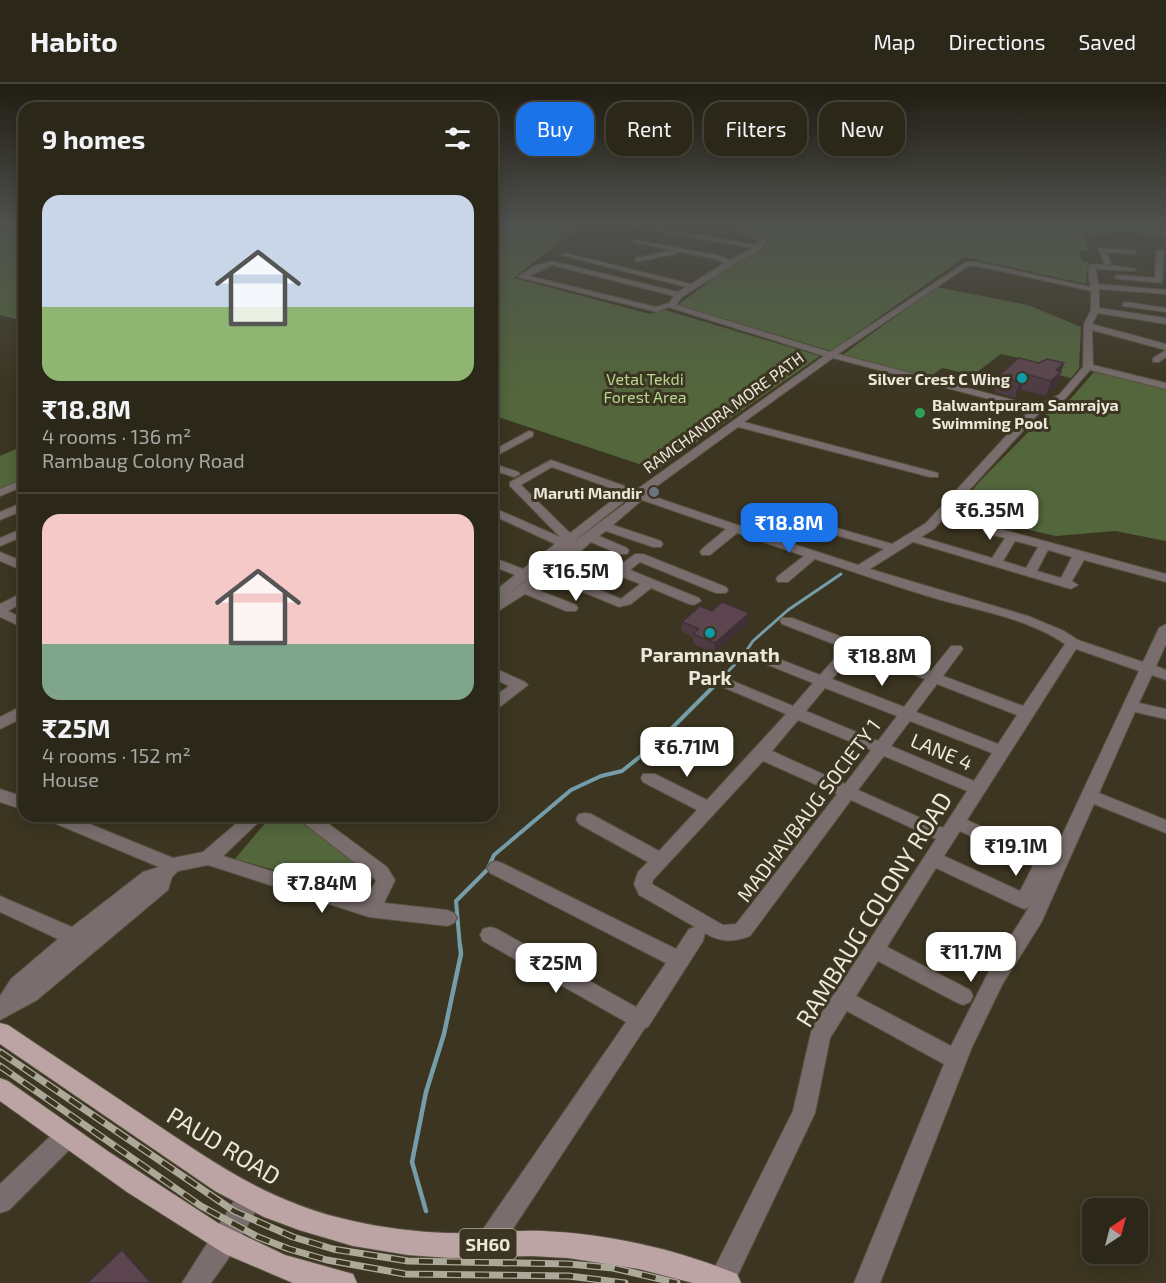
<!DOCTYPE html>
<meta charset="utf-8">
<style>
:root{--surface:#2c2819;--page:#383426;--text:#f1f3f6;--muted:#a6a6a2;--line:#484438;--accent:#1a73e8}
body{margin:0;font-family:"Exo 2",sans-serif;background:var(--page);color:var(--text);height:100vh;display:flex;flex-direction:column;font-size:22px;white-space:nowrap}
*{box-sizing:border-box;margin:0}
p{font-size:20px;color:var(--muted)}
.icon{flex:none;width:33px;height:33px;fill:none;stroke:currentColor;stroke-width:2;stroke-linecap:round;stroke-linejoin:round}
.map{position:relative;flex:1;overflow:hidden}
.drawer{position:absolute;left:18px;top:18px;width:480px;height:720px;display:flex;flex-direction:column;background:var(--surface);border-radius:18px;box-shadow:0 3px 15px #0003,0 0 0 2px var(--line)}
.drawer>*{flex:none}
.top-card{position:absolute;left:516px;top:18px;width:560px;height:54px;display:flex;gap:12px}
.needle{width:39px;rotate:36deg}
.buttons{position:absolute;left:1082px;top:1114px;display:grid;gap:12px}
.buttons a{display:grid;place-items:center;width:66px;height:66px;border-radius:12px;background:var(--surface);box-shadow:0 3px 15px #0003,0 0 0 2px var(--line);font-size:30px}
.price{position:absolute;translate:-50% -51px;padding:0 14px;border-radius:12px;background:#fff;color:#222;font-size:20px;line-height:39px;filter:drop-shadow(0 2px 3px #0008)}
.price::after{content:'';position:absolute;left:50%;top:36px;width:18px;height:14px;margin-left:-9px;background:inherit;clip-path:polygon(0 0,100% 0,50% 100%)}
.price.selected{background:var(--accent);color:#fff}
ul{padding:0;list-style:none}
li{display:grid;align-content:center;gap:12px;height:318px;padding:0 24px}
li+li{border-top:2px solid var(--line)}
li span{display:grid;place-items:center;height:186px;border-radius:18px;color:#555}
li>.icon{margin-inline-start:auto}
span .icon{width:108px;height:108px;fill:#fffc;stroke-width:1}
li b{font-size:26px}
h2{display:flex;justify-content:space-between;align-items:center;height:72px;padding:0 24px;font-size:26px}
.tag{padding:0 21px;border-radius:18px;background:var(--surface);box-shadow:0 3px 15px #0003,0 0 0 2px var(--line);font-size:21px;line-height:54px}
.tag.selected{background:var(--accent);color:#fff}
header{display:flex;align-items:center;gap:36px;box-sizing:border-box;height:84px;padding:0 30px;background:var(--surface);border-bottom:2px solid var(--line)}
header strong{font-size:28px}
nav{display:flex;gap:33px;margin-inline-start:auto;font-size:21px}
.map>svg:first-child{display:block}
.green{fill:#53663c}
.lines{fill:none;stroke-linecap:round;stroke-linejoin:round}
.stream-far2{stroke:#759da9;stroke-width:3}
.stream-far1{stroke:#759da9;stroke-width:4}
.stream{stroke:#759da9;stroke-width:4.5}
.minor-casing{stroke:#57523f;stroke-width:2}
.major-casing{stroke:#57523f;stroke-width:2}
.minor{fill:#796d6d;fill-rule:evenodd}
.major{fill:#bca4a4;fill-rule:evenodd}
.rail-casing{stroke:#ada99a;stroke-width:7}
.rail{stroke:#3b3521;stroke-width:4.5;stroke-dasharray:14;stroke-linecap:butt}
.wall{fill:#4f3b43}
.shaded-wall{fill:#403037}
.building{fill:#5c454e;stroke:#403037;stroke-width:1.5}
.culture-dot{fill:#0f9aa8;stroke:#3b3521;stroke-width:2}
.leisure-dot{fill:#2e9e5b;stroke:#3b3521;stroke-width:2}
.worship-dot{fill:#6b7280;stroke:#3b3521;stroke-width:2}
.labels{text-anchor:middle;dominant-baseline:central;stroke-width:6;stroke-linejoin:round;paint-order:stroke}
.far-park-label{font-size:16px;fill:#b7d791;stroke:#3b3521}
.far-poi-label{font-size:16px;font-weight:bold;fill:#ebe8db;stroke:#3b3521;text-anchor:end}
.far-street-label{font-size:16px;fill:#ebe8db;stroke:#3b3521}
.shield{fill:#3b3521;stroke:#b6b2a3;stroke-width:1.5}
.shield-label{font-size:18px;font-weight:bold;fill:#ebe8db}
.poi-label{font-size:20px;font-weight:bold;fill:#ebe8db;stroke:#3b3521}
.street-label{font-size:20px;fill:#ebe8db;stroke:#3b3521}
.near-street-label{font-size:24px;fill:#ebe8db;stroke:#3b3521}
</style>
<header>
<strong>Habito</strong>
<nav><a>Map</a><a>Directions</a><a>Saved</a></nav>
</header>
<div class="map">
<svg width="1166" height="1199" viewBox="0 0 1166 1199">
<rect width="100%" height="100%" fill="#3b3521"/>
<g class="green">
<polygon points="0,140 24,140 24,237 0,231"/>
<polygon points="492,140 583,140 514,194 650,230 665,226 820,272 657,386 492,331"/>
<polygon points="729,140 1166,140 1166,154 1133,148 1084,150 1088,167 1080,167 1082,177 1088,178 1086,200 965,173 831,267 678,221 734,179 759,167 773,155"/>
<polygon points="936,203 1028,221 1081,243 1079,284 1071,294 1017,281 1024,275 1001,270 973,291 942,284 927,295 841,272"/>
<polygon points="1094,288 1166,304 1166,457 1115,447 1056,452 953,429 980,397 1045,331 1066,320"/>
<polygon points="23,325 24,395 0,406 0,372 18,364"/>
<polygon points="271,732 292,732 375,791 363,811 235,775"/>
</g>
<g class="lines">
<polyline class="stream-far2" points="711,605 742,573 753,557 788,526 841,490"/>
<polyline class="stream-far1" points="460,863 456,817 487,786 494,771 571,706 601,692 622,687 657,659 713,603"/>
<polyline class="stream" points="426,1127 412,1078 426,1008 444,950 461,870 460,861"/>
<defs>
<g id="minor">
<path d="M618,140h17l121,21 4,-4 -40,-17h10l37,15v2l-10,12 -24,12 -51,32 -6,8 154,47 136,-90h11l113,25 -2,-21 4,-2 13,1 -7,-17 36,2 3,4 -31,-2 5,11 -3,2 29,4 -4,2 -37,-2 2,15 68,6v4l-67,-5v19l67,10v6l-68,-11 -6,11 74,20v6l-74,-20 1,35 73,18v6l-76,-19 -25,29 -24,12 -107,118 -13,8 71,21 13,-20 -20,-5 -2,-3 6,-4 177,48v8l-82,-22 -12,21 6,4 -7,4 -158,-47 -43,27 158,47 36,15 14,9 65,22 16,-34 7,-4v20l-10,22 10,4v10l-14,-5 -13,28 27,6v10l-31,-7 -36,81 67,27v13l-72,-29 -53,119 -39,62 -30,62 -92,236h-26l90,-219 -97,-53 -17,27 -15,75 -81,170h-27l86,-172 19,-83 124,-189 -85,-39 -101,136c-17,6 -29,7 -45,-3l-2,8 -55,86 -3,1 -148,225 -9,4 -9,-4 -4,-9 4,-9 147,-213 -143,-81 -3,-6 3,-6 7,-2 7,2 139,78 30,-44 -176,-90 -3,-5 3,-5 6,-2 6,2 174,86 13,-20 6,-2 -56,-32 -5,-11 4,-12 10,-10 -69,-38 -3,-5 3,-5 6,-1 6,1 68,37 38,-41 -54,-28 -2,-4 2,-4h12l52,26 79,-86 -68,-29 -2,-3 2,-3h10l65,27 20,-23 -67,-27 -2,-3 2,-3h10l64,25 24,-27 -62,-24 -2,-3 2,-3h10l139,53 20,-25h10l2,3 -20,27 80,30 42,-62c-38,-26 -86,-33 -131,-46 -40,-12 -79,-26 -119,-39l-27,23h-10l-2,-3 2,-3 26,-20 -67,-23 -27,22h-8l-2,-3 2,-3 24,-20 -84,-29 -29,25 48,16 2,3 -2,3h-8l-47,-16 -7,5 28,12 2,3 -2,3h-8l-28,-12 -10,9 38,15 16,-12h8l83,33 2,3 -2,3h-10l-76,-31 -10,8 69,28 2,3 -7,4 -5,-1 -38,-16 -20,16 -12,3 -72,-30 -14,11 43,17 2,3 -2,3h-10l-41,-17 -33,21v-22l23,-18 -23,-9v-9l31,12 32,-25 -63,-29v-8l68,30 -50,-51v-4l41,-22 85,30 188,-134 -156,-49 -11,5 -139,-35 16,-11 18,-5 126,31 8,-5 -125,-32 4,-2 126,31 33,-21 -9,-4 -39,-8v3l-40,8v-4l35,-8 -37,-8v-2l83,15 13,5 23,-12zM552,181l122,31 -5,7 -13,4 -127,-31zM968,182h9l114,25v19l-7,14 -1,43 -24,28 -23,11 -198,-52zM833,274l197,52 -104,113 -34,21 -93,-27 -29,19 -124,-42 92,-67 192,50h8v-4l-194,-51zM552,383l72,26 -5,2 -49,38 -49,-48zM626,416h4l-62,46zM801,441l83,24 -26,16 -77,-25zM1015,457l23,6 -12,21 -23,-7zM1048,466l24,7 -11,21 -24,-7zM561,468h2l-29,22zM573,473l67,27 -19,15 -66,-28zM526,496h1l-18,13zM1076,565l63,22 -88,188 -84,-39zM855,568l70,27 -21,28 -72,-28zM937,600l80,31 -19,29 -82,-32zM825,604l72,28 -19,25 -72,-30zM798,636l73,30 -26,34 -73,-33zM910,637l82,32 -18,28 -83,-35zM884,672l83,35 -24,37 -85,-38zM763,677l74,33 -101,130 -13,1 -71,-41 1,-4zM960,747l73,35 -13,25 -76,-35zM936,784l81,38 7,3 5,-2 -41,66 -37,73 -95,-50 22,-35 78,41 7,3 7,-3 3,-6 -3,-6 -83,-43z"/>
<polygon points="1160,165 1164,167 1162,199 1118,195 1114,193 1118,191 1155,194 1156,167"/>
<polygon points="1126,218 1166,224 1166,228 1123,222 1122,220"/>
<polygon points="1166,266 1166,273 1159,278 1153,278 1153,274"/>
<polygon points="492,334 498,335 499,337 492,341"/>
<polygon points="529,347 533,348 533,352 492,374 492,367"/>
<polygon points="492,379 518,388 520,390 514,393 492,386"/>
<polygon points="24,395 24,402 0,412 0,405"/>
<polygon points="24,418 24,426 0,436 0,428"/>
<polygon points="24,444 24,452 0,462 0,454"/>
<polygon points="0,468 24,478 24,487 0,477"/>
<polygon points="24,508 24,518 8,527 24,535 24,544 0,533 0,520"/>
<polygon points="492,583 525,598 528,601 497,625 492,626 492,614 509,602 492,594"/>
<polygon points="24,621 24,633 0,645 0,633"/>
<polygon points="0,705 24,713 24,726 0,718"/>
<polygon points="44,732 70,732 173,774 203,768 245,732 265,732 223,772 365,816 376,797 373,793 300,736 297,732 318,732 387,783 395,796 384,819 447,826 454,829 457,834 454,839 447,842 369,833 208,781 178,787 172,793 168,806 37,916 0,936 0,912 11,895 58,855 0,828 0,812 72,843 143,788 159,783 47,736"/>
<polygon points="66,1042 74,1045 78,1053 74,1061 9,1126 0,1129 0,1100 58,1045"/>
<polygon points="250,1103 259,1106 262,1115 233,1168 211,1199 182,1199 241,1106"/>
</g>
<g id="major">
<path d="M0,939l8,2c46,31 93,62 139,93 69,46 123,85 206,103 31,7 63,11 95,12 31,1 63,-3 95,-2 66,3 133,18 194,43l4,9h-48l-54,-14 -71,-11 -36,-2 -82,2 -42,-3 -55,-9 -54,-16 -35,-13 -49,-26 -215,-147z"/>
<polygon points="0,994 8,997 109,1068 218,1139 285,1171 353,1190 357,1199 293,1199 225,1170 127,1108 0,1017"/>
</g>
</defs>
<use href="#minor" class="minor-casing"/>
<use href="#major" class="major-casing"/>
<use href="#minor" class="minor"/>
<use href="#major" class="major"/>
<defs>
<g id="rail">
<polyline points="0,968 234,1127 293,1153 333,1165 408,1177 569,1180 613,1184 677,1199"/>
<polyline points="0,982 201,1122 258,1153 289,1165 327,1176 405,1190 569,1192 625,1199"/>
</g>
</defs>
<use href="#rail" class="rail-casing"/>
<use href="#rail" class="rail"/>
</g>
<g class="wall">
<polygon points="1039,279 1064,279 1056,303 1046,312 1021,306 1015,314 994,308 998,292"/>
<polygon points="712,527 748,539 714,569 693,560 693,553 681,547 682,538"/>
</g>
<g class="shaded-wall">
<polygon points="1064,279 1056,303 1046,312 1051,297 1056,286"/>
<polygon points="1026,290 1021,306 1015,314 1019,298"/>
<polygon points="749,529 748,539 714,569 715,559"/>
</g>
<g class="building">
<polygon points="1019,274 1039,279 1047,275 1064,279 1056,286 1061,288 1051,297 1026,290 1019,298 998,292"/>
<polygon points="722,518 749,529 715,559 693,550 699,545 682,538 700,522 712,527"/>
<polygon points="122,1166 151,1199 87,1199"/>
</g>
<linearGradient id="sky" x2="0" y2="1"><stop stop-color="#201d12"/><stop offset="0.45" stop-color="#4f514e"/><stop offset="1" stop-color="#4f514e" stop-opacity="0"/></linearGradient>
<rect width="1166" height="308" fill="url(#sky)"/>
<g class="culture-dot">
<circle cx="1022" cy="294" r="6"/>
<circle cx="710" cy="549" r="6"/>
</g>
<circle class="leisure-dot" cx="920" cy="329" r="6"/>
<circle class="worship-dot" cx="654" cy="408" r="6"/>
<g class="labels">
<g class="far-park-label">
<text x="645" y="294">Vetal Tekdi<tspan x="645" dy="18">Forest Area</tspan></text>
</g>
<g class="far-poi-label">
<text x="1010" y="294">Silver Crest C Wing</text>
<text x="932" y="320" text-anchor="start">Balwantpuram Samrajya<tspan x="932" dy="18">Swimming Pool</tspan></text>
<text x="642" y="408">Maruti Mandir</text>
</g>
<g class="far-street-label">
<text transform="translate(723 328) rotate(-36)">RAMCHANDRA MORE PATH</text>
</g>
<rect class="shield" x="459.5" y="1145" width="57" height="30" rx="4.5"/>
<g class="shield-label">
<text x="488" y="1160">SH60</text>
</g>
<g class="poi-label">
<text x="710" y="570">Paramnavnath<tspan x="710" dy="23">Park</tspan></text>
</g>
<g class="street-label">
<text transform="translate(942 667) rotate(23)">LANE 4</text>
<text transform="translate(808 726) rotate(-53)">MADHAVBAUG SOCIETY 1</text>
</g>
<g class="near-street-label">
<text transform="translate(873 825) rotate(-58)">RAMBAUG COLONY ROAD</text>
<text transform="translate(224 1061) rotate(31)">PAUD ROAD</text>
</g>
</g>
</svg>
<div class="buttons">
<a><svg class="needle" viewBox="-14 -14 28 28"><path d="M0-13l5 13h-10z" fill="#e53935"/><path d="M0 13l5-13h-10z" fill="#a6a6a2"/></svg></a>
</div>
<b class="price" style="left:990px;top:457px">₹6.35M</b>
<b class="price selected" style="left:789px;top:470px">₹18.8M</b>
<b class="price" style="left:576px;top:518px">₹16.5M</b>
<b class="price" style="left:882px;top:603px">₹18.8M</b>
<b class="price" style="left:687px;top:694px">₹6.71M</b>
<b class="price" style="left:1016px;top:793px">₹19.1M</b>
<b class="price" style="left:322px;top:830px">₹7.84M</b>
<b class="price" style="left:971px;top:899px">₹11.7M</b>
<b class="price" style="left:556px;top:910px">₹25M</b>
<div class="top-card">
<a class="tag selected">Buy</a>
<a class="tag">Rent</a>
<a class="tag">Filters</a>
<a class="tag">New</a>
</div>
<section class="drawer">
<h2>9 homes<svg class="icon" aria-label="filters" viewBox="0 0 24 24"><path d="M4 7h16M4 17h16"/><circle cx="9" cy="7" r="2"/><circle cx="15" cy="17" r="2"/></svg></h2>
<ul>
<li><span style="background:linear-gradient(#c9d6e8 60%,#8fb573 0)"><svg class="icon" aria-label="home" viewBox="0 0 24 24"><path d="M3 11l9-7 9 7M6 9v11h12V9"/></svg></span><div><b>₹18.8M</b><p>4 rooms · 136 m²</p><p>Rambaug Colony Road</p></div></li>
<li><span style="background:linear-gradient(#f6c9c9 70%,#7fa58c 0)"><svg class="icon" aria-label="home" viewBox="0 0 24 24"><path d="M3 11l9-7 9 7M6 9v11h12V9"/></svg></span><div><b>₹25M</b><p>4 rooms · 152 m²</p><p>House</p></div></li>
</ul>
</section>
</div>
